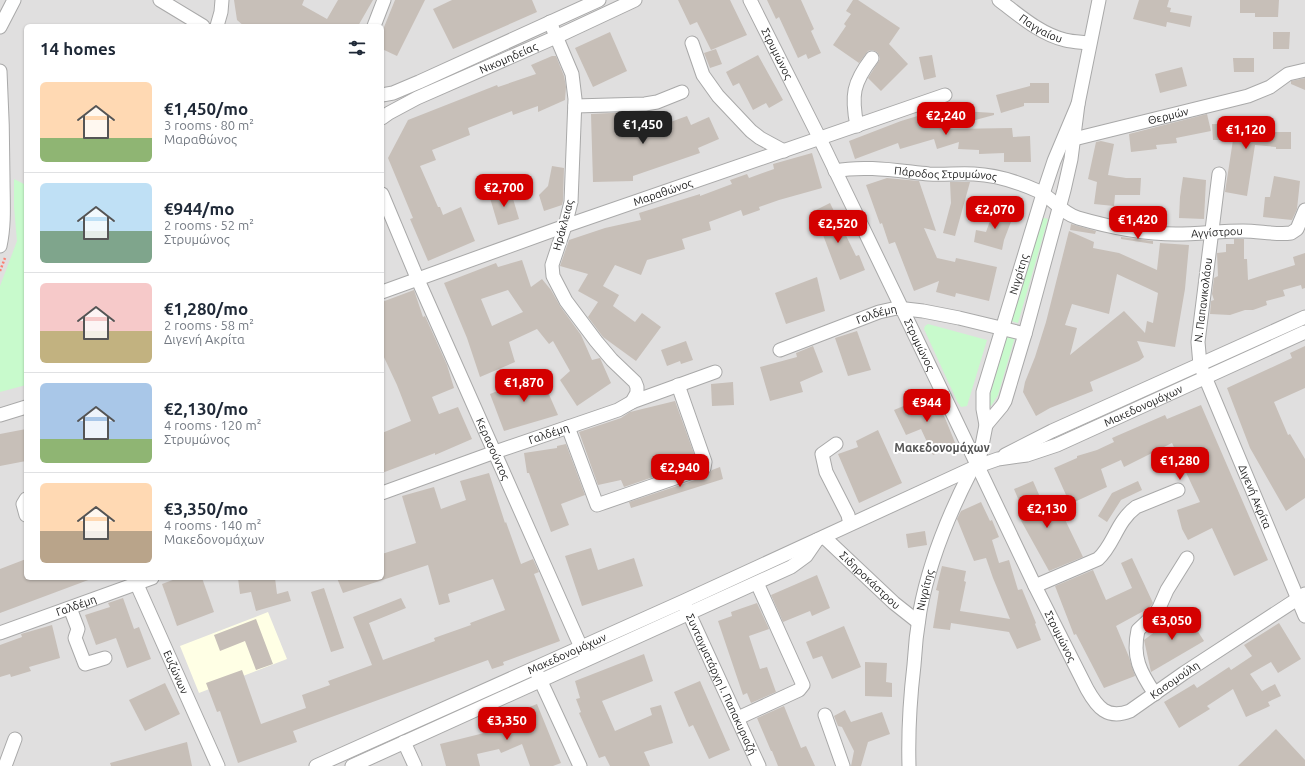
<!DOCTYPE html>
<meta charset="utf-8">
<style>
:root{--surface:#fff;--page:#f2f2f3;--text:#1f2937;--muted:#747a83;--line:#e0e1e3;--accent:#d40000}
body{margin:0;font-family:Ubuntu,sans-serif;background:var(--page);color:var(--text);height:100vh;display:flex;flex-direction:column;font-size:15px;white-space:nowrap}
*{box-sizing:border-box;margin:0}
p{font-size:13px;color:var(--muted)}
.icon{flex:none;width:22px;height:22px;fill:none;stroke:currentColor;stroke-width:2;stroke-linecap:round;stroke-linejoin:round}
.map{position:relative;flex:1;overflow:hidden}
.sheet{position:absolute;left:24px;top:24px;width:360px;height:556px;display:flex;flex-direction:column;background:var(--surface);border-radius:6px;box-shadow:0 1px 3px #0004}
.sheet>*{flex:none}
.price{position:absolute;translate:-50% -34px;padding:0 9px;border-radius:8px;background:var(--accent);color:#fff;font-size:13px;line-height:26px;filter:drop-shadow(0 1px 2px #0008)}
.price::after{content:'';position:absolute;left:50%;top:24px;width:12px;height:9px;margin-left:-6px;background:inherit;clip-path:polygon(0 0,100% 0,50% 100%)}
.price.selected{background:#222;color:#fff}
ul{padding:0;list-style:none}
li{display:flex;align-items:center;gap:12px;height:100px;padding:0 16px}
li+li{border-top:1px solid var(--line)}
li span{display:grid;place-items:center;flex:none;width:112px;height:80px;border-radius:6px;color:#555}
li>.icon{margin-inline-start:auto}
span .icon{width:48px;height:48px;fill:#fffc;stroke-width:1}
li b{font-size:17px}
h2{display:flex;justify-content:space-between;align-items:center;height:48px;padding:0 16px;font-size:17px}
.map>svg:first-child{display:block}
.residential{fill:#e0dfdf;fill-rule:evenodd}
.education{fill:#ffffe5}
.park{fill:#c8facc}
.building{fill:#c7bfb8;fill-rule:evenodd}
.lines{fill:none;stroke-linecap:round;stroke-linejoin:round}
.minor-casing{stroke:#a9a9a9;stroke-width:15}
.path{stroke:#fa8072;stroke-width:2.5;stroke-dasharray:2 2;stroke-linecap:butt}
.minor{stroke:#fff;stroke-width:13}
.labels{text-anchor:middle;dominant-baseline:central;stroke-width:4;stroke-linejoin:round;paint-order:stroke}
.street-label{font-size:11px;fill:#222;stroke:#fff}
.neighbourhood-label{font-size:12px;font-weight:bold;fill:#555;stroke:#fff}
</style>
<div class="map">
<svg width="1305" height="766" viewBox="0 0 1305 766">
<rect width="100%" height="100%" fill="#f2efe9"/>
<path class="residential" d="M0,0h1305v766h-1305zM26,26h356v552h-356z"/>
<polygon class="education" points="268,612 287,659 199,693 180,646"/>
<g class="park">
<polygon points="14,179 26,185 26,385 0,392 0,286 17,241 14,207"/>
<polygon points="1041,217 1048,219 1018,323 1011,321"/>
<polygon points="928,324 987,340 967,406 961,407 957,401 924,329 925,326"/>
<polygon points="1007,335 1015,337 998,395 991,406 987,406"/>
</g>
<g class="building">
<polygon points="234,0 304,0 302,5 327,19 338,0 373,0 358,26 244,26 237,20"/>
<polygon points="395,0 425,0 397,56 382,49 382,32"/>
<polygon points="452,0 532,0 537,12 453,49 433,9"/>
<polygon points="678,0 730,0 747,35 711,50 697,22 690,25"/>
<polygon points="767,0 801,0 814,29 811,31 821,53 808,59 806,54 798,58 779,17 776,19"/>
<polygon points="853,0 858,0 900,28 889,44 908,64 881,91 868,78 880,59 879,55 877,52 872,50 868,51 859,63 833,45 846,26 844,24 851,14 846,11"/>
<polygon points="1139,0 1169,0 1167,7 1171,8 1170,12 1192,16 1190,27 1167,22 1166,27 1133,19"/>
<polygon points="1240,0 1279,0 1278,17 1255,17 1255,13 1240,13"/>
<polygon points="610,32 627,71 593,87 575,48"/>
<polygon points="1273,32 1290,32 1289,49 1273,49"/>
<polygon points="716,49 722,64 710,68 704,53"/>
<polygon points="758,55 783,100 769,108 766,103 753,110 739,83 733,86 726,72"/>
<polygon points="932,55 936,77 924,80 919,57"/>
<polygon points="552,56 556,56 564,76 566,87 565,100 538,112 538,106 513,115 512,111 468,128 470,135 432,150 436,160 420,166 438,207 440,207 443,215 461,207 475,241 428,261 410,219 413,218 388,158 408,120 497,85 498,87 536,74 531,65"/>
<polygon points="1233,58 1254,58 1254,72 1234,72"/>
<polygon points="1182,67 1187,86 1160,93 1155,74"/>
<polygon points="1305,78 1305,90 1291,84 1291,81"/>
<polygon points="1030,83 1049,83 1049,103 1024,103 1024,106 1001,113 996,95 1030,86"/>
<polygon points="947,107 947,110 994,113 994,115 949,127 950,129 1012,128 1013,137 1030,136 1031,162 1004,162 1004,153 979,154 979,150 958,149 959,142 937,149 934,139 900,149 898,143 855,159 849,141 901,121"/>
<polygon points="631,112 632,136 687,116 691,125 709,117 719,139 698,148 700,153 633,176 633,181 593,182 591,114"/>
<polygon points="1207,114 1211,131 1176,138 1177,143 1156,145 1157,149 1131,152 1129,134"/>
<polygon points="1238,119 1259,121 1258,132 1291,132 1291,149 1276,149 1276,147 1255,145 1247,196 1225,192 1233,140 1213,140 1212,124 1237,124"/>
<polygon points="1101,141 1114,144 1108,175 1126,178 1141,178 1140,195 1115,195 1114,206 1094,204 1097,182 1088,179 1096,142"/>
<polygon points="812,153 822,188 779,200 759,207 760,210 743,216 741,210 709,222 711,230 682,239 685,249 647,260 641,275 615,265 603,286 619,295 613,306 635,322 642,313 661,327 636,361 603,337 588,317 598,302 578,291 588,274 560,266 569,240 605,228 641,220 639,213 700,194 700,196 732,184 730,180 747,174 749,178 774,169 773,164"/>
<polygon points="552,166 564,168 563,201 562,205 544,211 539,195 548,186"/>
<polygon points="1274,176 1300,181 1297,209 1292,220 1263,217 1265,197 1270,197"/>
<polygon points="1183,177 1206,180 1204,219 1179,218 1180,197"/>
<polygon points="887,178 919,181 936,231 924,228 937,258 955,262 956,258 997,267 989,301 956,293 955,297 936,292 939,281 914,291 895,242 889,244 882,223 880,224 866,185"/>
<polygon points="950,182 970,182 955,236 943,233 951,203"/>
<polygon points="511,192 519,219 498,225 490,198"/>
<polygon points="830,203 856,256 859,255 865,270 840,280 814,211"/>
<polygon points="995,207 1014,214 1004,240 1002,250 974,242 976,230 986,232"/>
<polygon points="1071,224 1096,231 1095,234 1070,230"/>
<path d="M1069,231l25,11 -1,6 26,5 38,17 3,-27 29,2 -4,44 -10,58 -38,-6 7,16 -5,4 -49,21 3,9 -43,17 -14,8 -13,-24 2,-10 10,-25 11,-35zM1117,274l41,19 -5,30 -6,-2 -2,12 -21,-22 -54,44 7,-27 -12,-3 7,-21 37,10z"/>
<polygon points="1121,237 1153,241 1153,244 1121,239"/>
<polygon points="1234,239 1244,239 1244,259 1247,259 1248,280 1295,265 1293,257 1305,253 1305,288 1302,289 1301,285 1283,290 1285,296 1266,301 1267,305 1253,310 1245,310 1230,315 1210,314 1211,301 1214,300 1212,294 1214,278 1218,276 1217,253 1226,252 1226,244 1234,244"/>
<path d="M522,260l9,27 11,-8 9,11 9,16 21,29 11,25 8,-2 11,25 -34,23 -17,-26 10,-9 -17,-30 -4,3 -12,-15 -28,13 6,20 -35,15 -13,-39 -23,-55 52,-20 2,4zM508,290l15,22 -31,14 -11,-27z"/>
<polygon points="817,277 825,311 786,324 775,293"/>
<polygon points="414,290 423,317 425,316 447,365 454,388 432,397 439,414 458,407 472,439 435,455 435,453 382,473 382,433 411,421 397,385 382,353 382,302"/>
<polygon points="857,331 871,370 848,376 835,338"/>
<polygon points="686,341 693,360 681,364 680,361 667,366 661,350"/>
<polygon points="813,346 823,372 800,382 803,392 770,401 760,367 797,357 796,353"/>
<polygon points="1305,346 1305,388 1274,402 1288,435 1290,434 1305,459 1305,498 1286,511 1250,448 1227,388 1292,358 1290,353"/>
<polygon points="540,374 558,415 504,431 490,394"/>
<polygon points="733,382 734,405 712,406 711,384"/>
<polygon points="932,394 945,418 956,445 933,455 921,429 906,435 894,410"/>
<polygon points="675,401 697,462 624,487 621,480 598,485 579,432 621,418 630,412"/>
<polygon points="1201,405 1268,560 1234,576 1212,528 1188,540 1182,529 1177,510 1200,502 1172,443 1124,467 1121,460 1101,469 1107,487 1070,504 1054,468 1077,458 1077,456 1097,450 1114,442 1112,438 1165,415 1167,419"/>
<polygon points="26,429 26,461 0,466 0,434"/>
<polygon points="878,430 902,483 859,503 838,454 858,447 856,441"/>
<polygon points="566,444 585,495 561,504 569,525 551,532 529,473 527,473 524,453 557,448 557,446"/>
<polygon points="720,467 723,479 631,508 629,502 707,476 712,470"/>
<polygon points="489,473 505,523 506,522 521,564 533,559 539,572 534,574 560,641 503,662 504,665 492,669 488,660 293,731 297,742 238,763 220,711 217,712 206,683 242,670 261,724 306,708 302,695 330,685 328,681 372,665 353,617 401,598 406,608 369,623 383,660 435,641 434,638 471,625 470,623 505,610 493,579 448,594 450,602 439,605 428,565 343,593 337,578 382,578 382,580 382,554 416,543 402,496 434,487 441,509 466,500 460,481"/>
<polygon points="1033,481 1044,506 1056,501 1083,557 1049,571 1019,517 1025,515 1014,489"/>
<polygon points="1138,481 1142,490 1121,500 1107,522 1098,516 1112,493"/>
<polygon points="981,502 990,521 992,520 999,537 992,540 999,563 1009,560 1018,590 1022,589 1036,623 1035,624 1041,640 1017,649 1009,632 951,623 950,630 933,628 939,591 936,590 942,566 966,571 964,581 966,582 960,611 1010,619 993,578 986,558 974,561 957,519 961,511"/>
<polygon points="925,531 927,545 908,548 906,534"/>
<polygon points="591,548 598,570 634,558 643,586 582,606 565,556"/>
<polygon points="1132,558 1153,603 1149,608 1116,626 1129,657 1135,676 1104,688 1076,634 1074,635 1055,586 1093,570 1106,600 1132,588 1121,563"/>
<polygon points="26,559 26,578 91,579 0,613 0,569"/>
<polygon points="817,575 830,608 812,616 810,611 783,622 771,595"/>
<polygon points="178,578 202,578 214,612 177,626 162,584"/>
<polygon points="238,578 275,578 277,594 288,591 291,601 256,611 251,592 240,594"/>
<polygon points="324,588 344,648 331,652 311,592"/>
<polygon points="123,598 134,629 139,627 151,659 127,668 116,638 96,645 85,615 110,607 108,603"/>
<polygon points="757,603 769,629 749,636 760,669 767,667 776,692 751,703 747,693 743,695 718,621 732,616 731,612"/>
<polygon points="1184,610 1204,641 1151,672 1144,640"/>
<polygon points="256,619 273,664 256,670 245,641 220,651 214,635"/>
<polygon points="1279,623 1301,659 1278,673 1271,662 1250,674 1262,691 1275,684 1281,696 1268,702 1270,706 1246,717 1233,689 1207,706 1210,709 1179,728 1164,702 1194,684 1197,688 1229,667 1231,670 1252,656 1244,645"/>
<polygon points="52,625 60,658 29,667 31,671 11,677 10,674 0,677 0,645 22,637 21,634"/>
<polygon points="844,626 861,667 832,679 822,656 813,659 806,642"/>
<polygon points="644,654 653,681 602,701 615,731 652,715 650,708 661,705 673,743 644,752 650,766 610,766 605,756 599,758 579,713 581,712 576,699 580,698 575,681"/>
<polygon points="865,662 887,663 886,682 892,683 892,697 865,696"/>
<polygon points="700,681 730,750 709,759 693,725 689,727 674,692"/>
<polygon points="165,683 180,714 145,731 129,700"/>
<polygon points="537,704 561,763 553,766 530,766 522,744 501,753 499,749 477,754 480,766 446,766 440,744 492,731 489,723"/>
<polygon points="784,706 801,748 806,746 815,766 778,766 772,751 771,751 757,718"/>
<polygon points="845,710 851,722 882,712 890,734 868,742 861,766 851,766 854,751 842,727 838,726 834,716"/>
<polygon points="1276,729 1305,760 1305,766 1238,766"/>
<polygon points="187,742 192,766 111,766 110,763"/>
</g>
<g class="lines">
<defs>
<g id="minor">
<polyline points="160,0 203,26"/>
<path id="s1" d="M750,0l70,139 130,269 85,178 52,103c10,18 20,31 43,22l54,-38 121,-79"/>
<path id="s2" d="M999,0c20,15 41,34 66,40 8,2 16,2 24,3"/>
<polyline points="550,22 572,74 575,99 571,202 565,226 552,265 553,276 566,301 596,341 612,360 635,382 637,387 637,393 632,402"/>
<polyline points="217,26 221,12 222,0"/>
<polyline points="374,26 384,0"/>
<polyline points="0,27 14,0"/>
<polyline points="692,43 703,75 718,96 751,131 760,138 784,151"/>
<path d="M0,71c2,36 3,72 3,107 0,22 2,46 -3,68"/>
<polyline points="382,95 393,93 419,82 599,0"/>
<polyline points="575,106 645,104 657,102 682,92"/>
<path id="s3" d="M382,118l7,-5 28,-15 139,-61 79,-37"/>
<path d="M857,126c-6,-31 -4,-43 15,-68"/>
<path id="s4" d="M1074,139l174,-43 22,-9 18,-13 17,-4"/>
<path id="s5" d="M835,171c30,-6 63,0 94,3 15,1 30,-1 45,0 22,1 44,8 64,17 15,7 23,22 40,27 31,9 66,16 98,16 23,0 45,-3 67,-3 16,0 33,4 48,2l6,-4 8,-19"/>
<path id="s6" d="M1219,174l-21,168 2,23 105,251"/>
<path id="s7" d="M382,194l36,86 166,374"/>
<path id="s8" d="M382,292l183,-66 380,-131"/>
<path id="s9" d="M780,350l99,-38 18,-4 26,3 36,7 66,16"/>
<polyline points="0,415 26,407"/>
<polyline points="986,425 1002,406 1005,401 1025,334 1064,190 1071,159 1078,104 1099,0"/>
<polyline points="568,427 597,505 701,469 704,468 705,462 678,385"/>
<polyline points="836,444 822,454 826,472 848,515 850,524"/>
<polyline points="1005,455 1052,431 1305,317"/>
<path id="s10" d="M978,466l20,-7 29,-4 30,-10 248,-113"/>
<path id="s11" d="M382,493l113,-41 123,-42 14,-8 83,-30"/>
<polyline points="26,499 23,504 26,515"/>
<path id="s12" d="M824,537l70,66 24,19"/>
<path id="s13" d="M134,578l84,188"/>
<path d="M1035,586l63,-27c16,-14 18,-37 38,-52l42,-17"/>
<path id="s14" d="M686,607l73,159"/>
<polyline points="70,608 78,629 75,638 85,664 105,658"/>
<path id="s15" d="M0,633l152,-55"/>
<polyline points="537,673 580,766"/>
<path d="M1155,694c-15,-22 -23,-37 -17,-64l16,-15 5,-7 8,-18 20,-32"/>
<polyline points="825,715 843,766"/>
<polyline points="738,718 799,690 803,685 757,583"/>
<polyline points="404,742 415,766"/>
<polyline points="5,766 15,739"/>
<path id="s16" d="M316,766l368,-165 289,-133"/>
<polyline points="352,766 791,567 806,556 817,540"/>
<path id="s17" d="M909,766c-1,-34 1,-67 5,-101 1,-18 3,-36 6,-54 9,-48 28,-95 50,-138l3,-5 5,-2 8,-41 -3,-16v-17l60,-198 11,-33 24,-57"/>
</g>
</defs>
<use href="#minor" class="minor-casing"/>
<polyline class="path" points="0,271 5,258"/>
<use href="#minor" class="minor"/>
</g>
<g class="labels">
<g class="street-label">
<text stroke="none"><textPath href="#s2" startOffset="51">Παγγαίου</textPath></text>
<text stroke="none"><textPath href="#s1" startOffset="60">Στρυμώνος</textPath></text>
<text stroke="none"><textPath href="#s3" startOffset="140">Νικομηδείας</textPath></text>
<text stroke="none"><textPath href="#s4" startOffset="97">Θερμών</textPath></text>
<text stroke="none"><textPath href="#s5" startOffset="111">Πάροδος Στρυμώνος</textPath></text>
<text stroke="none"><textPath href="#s8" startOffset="298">Μαραθώνος</textPath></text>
<text transform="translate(563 225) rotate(-75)">Ηράκλειας</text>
<text stroke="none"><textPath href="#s5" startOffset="395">Αγγίστρου</textPath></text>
<text stroke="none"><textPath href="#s17" startOffset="512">Νιγρίτης</textPath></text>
<text transform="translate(1203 300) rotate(-83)">Ν. Παπανικολάου</text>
<text stroke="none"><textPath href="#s9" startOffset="103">Γαλδέμη</textPath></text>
<text stroke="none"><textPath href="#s1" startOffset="384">Στρυμώνος</textPath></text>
<text stroke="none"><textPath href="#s10" startOffset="177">Μακεδονομάχων</textPath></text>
<text stroke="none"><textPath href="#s11" startOffset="177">Γαλδέμη</textPath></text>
<text stroke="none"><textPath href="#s7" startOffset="278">Κερασούντος</textPath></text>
<text stroke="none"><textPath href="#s6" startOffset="335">Διγενή Ακρίτα</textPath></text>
<text stroke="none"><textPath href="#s12" startOffset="63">Σιδηροκάστρου</textPath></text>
<text stroke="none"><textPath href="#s17" startOffset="177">Νιγρίτης</textPath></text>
<text stroke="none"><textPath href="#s15" startOffset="81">Γαλδέμη</textPath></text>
<text stroke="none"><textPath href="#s1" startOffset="708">Στρυμώνος</textPath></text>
<text stroke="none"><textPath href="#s16" startOffset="275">Μακεδονομάχων</textPath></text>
<text stroke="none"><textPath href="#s13" startOffset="103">Ευζώνων</textPath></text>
<text stroke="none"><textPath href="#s1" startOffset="876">Κασομούλη</textPath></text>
<text stroke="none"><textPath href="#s14" startOffset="85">Συνταγματάρχη Ι. Παπακυριαζή</textPath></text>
</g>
<g class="neighbourhood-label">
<text x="942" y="447">Μακεδονομάχων</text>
</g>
</g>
</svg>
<b class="price" style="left:946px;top:136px">€2,240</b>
<b class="price selected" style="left:643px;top:145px">€1,450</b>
<b class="price" style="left:1246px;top:150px">€1,120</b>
<b class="price" style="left:504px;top:208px">€2,700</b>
<b class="price" style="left:995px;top:230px">€2,070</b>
<b class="price" style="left:1138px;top:240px">€1,420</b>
<b class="price" style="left:838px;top:244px">€2,520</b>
<b class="price" style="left:524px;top:403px">€1,870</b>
<b class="price" style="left:927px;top:423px">€944</b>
<b class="price" style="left:1180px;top:481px">€1,280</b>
<b class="price" style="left:680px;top:488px">€2,940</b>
<b class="price" style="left:1047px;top:529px">€2,130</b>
<b class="price" style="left:1172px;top:641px">€3,050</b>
<b class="price" style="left:507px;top:741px">€3,350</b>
<section class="sheet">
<h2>14 homes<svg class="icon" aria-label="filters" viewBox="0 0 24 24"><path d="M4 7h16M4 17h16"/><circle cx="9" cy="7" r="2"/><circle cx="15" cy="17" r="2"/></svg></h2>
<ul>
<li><span style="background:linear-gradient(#ffd9b3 70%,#8fb573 0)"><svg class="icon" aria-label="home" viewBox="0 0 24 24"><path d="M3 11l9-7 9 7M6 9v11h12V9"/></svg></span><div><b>€1,450/mo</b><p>3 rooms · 80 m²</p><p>Μαραθώνος</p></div></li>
<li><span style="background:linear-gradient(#bfe0f5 60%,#7fa58c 0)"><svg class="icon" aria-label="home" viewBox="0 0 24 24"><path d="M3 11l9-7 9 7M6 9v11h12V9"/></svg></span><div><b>€944/mo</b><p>2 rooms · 52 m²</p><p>Στρυμώνος</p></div></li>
<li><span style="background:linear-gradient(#f6c9c9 60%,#c2b280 0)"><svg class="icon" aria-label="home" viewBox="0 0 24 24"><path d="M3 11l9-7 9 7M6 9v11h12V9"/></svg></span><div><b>€1,280/mo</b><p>2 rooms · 58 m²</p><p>Διγενή Ακρίτα</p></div></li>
<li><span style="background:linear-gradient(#a9c7e8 70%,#8fb573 0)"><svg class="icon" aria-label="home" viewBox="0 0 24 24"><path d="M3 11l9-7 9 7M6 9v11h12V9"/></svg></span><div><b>€2,130/mo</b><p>4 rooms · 120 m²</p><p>Στρυμώνος</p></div></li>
<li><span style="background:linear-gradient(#ffd9b3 60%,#b9a48a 0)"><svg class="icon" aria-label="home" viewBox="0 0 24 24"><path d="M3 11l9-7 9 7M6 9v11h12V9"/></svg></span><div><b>€3,350/mo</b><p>4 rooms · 140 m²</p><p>Μακεδονομάχων</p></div></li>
</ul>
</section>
</div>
